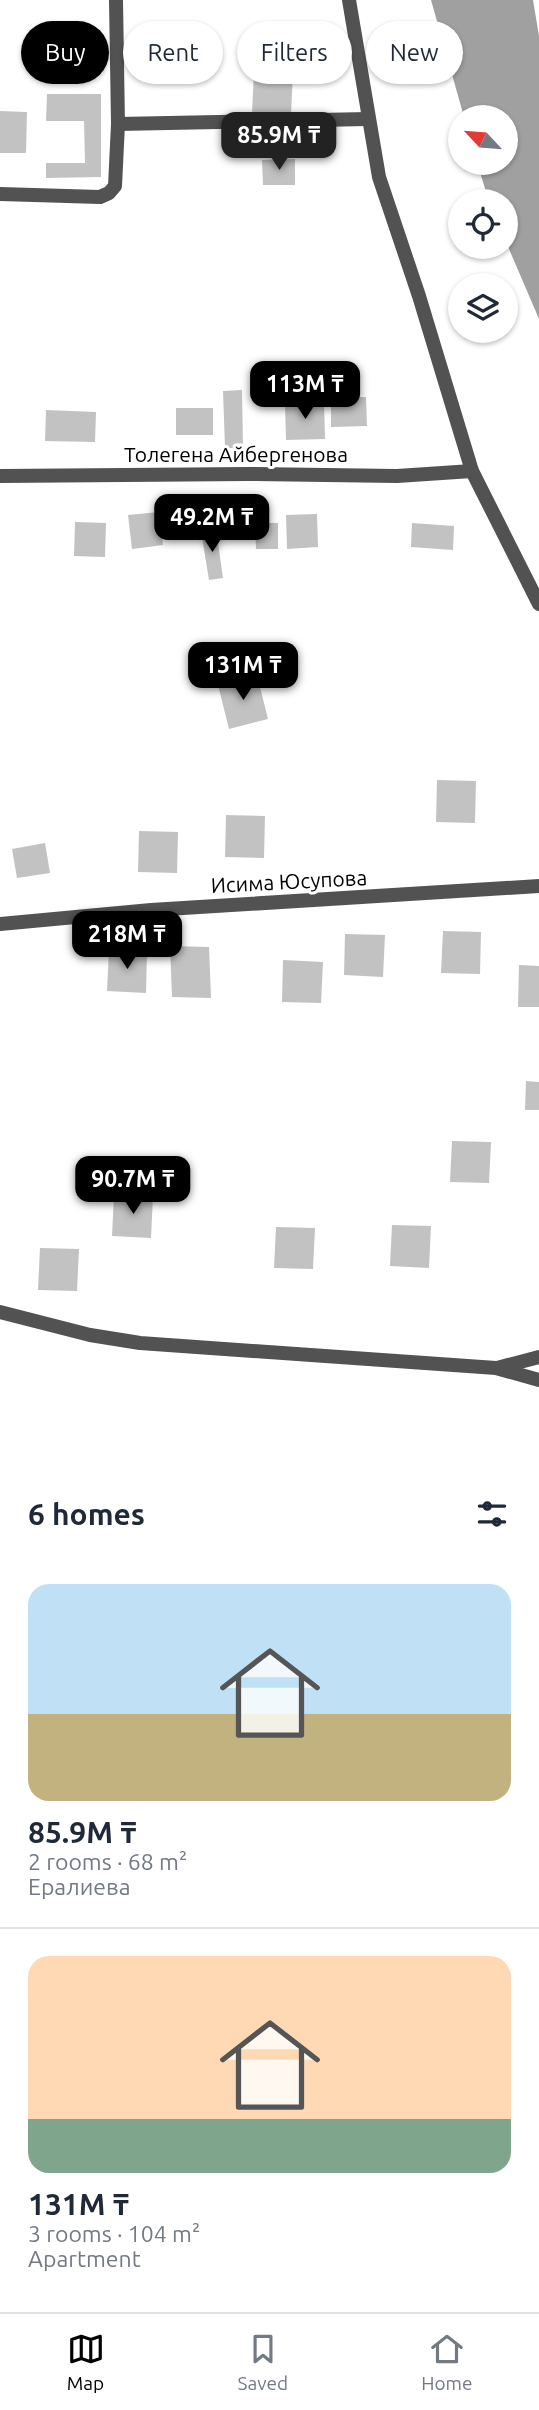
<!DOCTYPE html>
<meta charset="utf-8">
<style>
:root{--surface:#fff;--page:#f2f2f3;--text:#1f2937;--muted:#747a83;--line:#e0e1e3;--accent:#000}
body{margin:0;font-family:Ubuntu,sans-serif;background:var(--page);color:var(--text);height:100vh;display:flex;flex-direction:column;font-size:26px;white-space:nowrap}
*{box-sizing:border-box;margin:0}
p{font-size:23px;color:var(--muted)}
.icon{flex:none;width:38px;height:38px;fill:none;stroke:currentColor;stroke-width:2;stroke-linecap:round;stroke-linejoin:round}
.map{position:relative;height:1472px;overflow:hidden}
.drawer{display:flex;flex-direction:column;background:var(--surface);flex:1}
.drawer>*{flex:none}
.hud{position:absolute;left:21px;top:21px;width:497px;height:63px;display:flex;gap:14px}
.needle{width:46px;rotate:296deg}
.tools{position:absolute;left:448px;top:105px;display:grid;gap:14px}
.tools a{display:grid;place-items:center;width:70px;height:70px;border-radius:50%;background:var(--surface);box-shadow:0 2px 5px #0004;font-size:35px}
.price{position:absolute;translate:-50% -60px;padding:0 16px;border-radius:14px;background:var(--accent);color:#fff;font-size:23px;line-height:46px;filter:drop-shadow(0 2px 4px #0008)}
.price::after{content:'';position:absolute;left:50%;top:42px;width:21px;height:16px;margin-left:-10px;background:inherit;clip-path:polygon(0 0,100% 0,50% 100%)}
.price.active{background:#222;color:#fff}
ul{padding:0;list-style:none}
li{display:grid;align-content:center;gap:14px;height:371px;padding:0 28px}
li+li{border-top:2px solid var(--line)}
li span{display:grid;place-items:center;height:217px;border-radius:21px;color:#555}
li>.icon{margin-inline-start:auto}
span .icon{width:126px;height:126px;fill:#fffc;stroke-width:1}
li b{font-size:30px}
h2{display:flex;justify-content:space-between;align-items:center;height:84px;padding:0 28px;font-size:30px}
.chip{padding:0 24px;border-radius:32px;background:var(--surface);box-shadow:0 2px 5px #0004;font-size:24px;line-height:63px}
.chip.active{background:var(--accent);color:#fff}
.tab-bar{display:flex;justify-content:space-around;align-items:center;height:98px;border-top:2px solid var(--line);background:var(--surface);font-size:19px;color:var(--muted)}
.tab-bar a{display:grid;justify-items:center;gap:4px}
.tab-bar .active{color:var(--accent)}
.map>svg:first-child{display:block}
.water{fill:#a0a0a0}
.building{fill:#c2c2c2}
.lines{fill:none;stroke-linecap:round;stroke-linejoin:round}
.minor{stroke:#525252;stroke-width:14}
.labels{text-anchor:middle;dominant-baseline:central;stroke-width:6;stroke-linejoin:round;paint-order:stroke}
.street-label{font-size:21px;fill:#000;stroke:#fff}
</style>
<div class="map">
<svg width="539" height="1472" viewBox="0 0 539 1472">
<rect width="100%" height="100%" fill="#fff"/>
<polygon class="water" points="431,0 533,0 539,36 539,319 506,242 506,201 489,201 477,163 506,163 506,117 464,117"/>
<g class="building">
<polygon points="254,71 293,72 291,114 252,113"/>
<polygon points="47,94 101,94 101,177 46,178 46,163 85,163 84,121 46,121"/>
<polygon points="0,111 27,112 26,153 0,153"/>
<polygon points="295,159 295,185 263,185 262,160"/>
<polygon points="242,390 243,448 225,448 223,391"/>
<polygon points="366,397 367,426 331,427 331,398"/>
<polygon points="324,402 325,439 286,440 285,404"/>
<rect x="176" y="408" width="37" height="27"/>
<polygon points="46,410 96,412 95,442 45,441"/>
<polygon points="159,512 163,545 132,549 128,515"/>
<polygon points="317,514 318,547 287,549 286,515"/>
<polygon points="75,522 106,523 105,557 74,556"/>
<polygon points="255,523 278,523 278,549 256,549"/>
<polygon points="412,523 454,526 453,550 411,547"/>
<polygon points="216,529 223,578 209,580 201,531"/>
<polygon points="257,675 268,719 229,729 218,685"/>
<polygon points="437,780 476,781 475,823 436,822"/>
<polygon points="226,815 265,816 264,858 225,857"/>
<polygon points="139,831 178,832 177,873 138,872"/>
<polygon points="45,843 50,873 17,878 12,849"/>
<polygon points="443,931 481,932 480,974 441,973"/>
<polygon points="345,934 385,935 383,977 344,975"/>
<polygon points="170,946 209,947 211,998 172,997"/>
<polygon points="109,950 147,951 146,993 107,991"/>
<polygon points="283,960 323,962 321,1003 282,1002"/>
<polygon points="519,965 539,966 539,1007 518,1007"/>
<polygon points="526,1081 539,1082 539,1110 525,1110"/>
<polygon points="452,1141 491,1142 489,1183 450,1182"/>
<polygon points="114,1195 153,1196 151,1238 112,1236"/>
<polygon points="392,1225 431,1226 429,1268 390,1266"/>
<polygon points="276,1227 315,1228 313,1269 274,1268"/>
<polygon points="40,1248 79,1249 77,1291 38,1290"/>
</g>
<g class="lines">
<g class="minor">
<polyline points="349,0 379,177 419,296 472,471 539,604"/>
<polyline points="118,124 368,119"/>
<polyline points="0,194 100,197 109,193 115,186 118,124 116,0"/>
<polyline points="0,476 249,474 397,476 472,471"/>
<polyline points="0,924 151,910 539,886"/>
<polyline points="0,1312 90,1335 140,1343 496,1368 539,1380"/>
<polyline points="497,1368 539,1357"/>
</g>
</g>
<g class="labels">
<g class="street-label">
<text x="236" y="454">Толегена Айбергенова</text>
<text transform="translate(289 881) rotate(-3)">Исима Юсупова</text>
</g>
</g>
</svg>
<div class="tools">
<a><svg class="needle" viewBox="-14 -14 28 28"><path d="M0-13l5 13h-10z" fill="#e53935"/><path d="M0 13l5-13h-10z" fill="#747a83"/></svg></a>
<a><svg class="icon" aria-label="locate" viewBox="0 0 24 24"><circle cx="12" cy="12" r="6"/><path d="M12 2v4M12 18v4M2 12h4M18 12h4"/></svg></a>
<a><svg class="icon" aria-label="layers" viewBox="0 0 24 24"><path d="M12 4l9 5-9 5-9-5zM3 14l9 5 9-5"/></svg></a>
</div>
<b class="price active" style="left:279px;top:172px">85.9M ₸</b>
<b class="price" style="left:305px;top:421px">113M ₸</b>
<b class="price" style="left:212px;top:554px">49.2M ₸</b>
<b class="price" style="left:243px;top:702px">131M ₸</b>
<b class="price" style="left:127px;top:971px">218M ₸</b>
<b class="price" style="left:133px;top:1216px">90.7M ₸</b>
<div class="hud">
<a class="chip active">Buy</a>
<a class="chip">Rent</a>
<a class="chip">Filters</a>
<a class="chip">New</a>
</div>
</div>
<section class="drawer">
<h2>6 homes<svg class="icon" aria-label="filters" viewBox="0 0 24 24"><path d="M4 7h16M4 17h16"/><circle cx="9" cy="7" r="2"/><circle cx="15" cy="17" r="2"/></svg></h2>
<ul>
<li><span style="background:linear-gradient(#bfe0f5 60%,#c2b280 0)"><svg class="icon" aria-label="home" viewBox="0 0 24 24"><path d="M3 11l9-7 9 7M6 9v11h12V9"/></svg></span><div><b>85.9M ₸</b><p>2 rooms · 68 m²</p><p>Ералиева</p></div></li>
<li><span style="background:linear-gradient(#ffd9b3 75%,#7fa58c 0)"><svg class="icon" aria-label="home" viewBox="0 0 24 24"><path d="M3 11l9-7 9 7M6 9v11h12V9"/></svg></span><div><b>131M ₸</b><p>3 rooms · 104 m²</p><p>Apartment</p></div></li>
</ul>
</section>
<nav class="tab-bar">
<a class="active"><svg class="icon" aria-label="map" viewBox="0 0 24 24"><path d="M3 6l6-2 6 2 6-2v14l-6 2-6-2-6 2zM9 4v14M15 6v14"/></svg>Map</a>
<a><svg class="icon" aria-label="saved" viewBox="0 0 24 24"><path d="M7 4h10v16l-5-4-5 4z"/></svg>Saved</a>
<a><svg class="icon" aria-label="home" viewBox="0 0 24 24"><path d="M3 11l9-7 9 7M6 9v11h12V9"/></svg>Home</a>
</nav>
